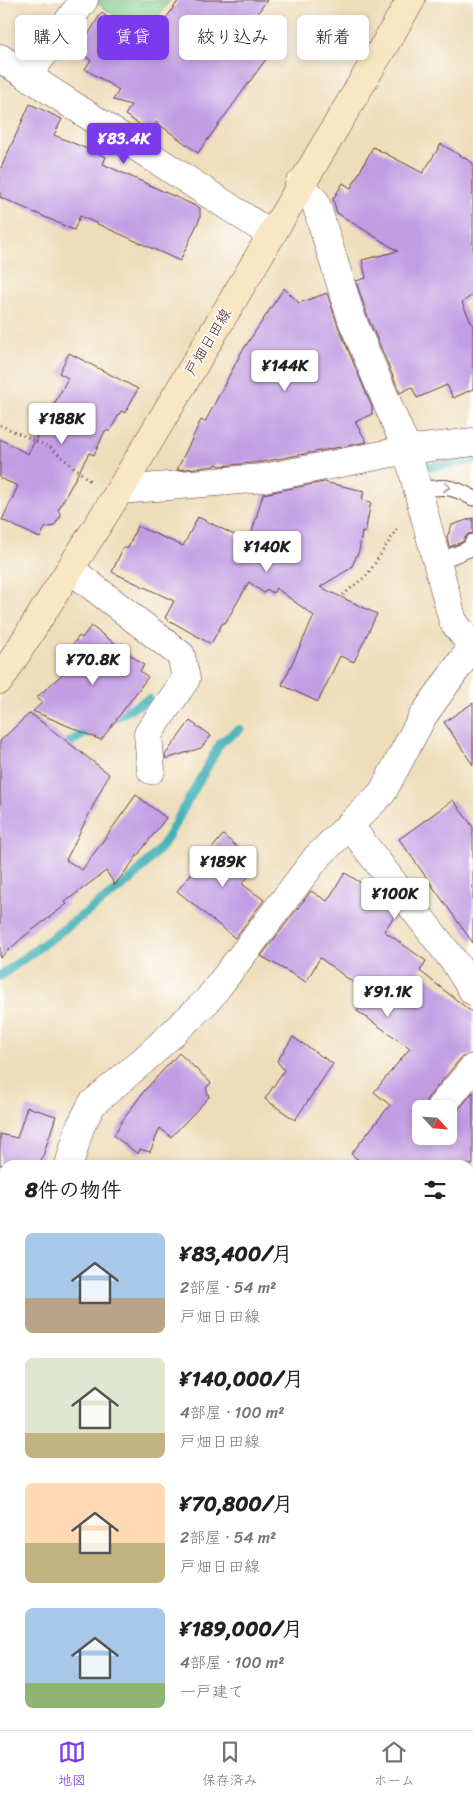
<!DOCTYPE html>
<html lang="ja">
<meta charset="utf-8">
<style>
:root{--surface:#fff;--page:#f2f2f2;--text:#202124;--muted:#757577;--line:#e0e0e0;--accent:#7c3aed}
body{margin:0;font-family:Sriracha,"Klee One",sans-serif;background:var(--page);color:var(--text);height:100vh;display:flex;flex-direction:column;font-size:19px;white-space:nowrap}
*{box-sizing:border-box;margin:0}
p{font-size:16px;color:var(--muted)}
.icon{flex:none;width:28px;height:28px;fill:none;stroke:currentColor;stroke-width:2;stroke-linecap:round;stroke-linejoin:round}
.map{position:relative;flex:1;overflow:hidden}
.panel{position:absolute;left:0px;top:1160px;width:474px;height:570px;display:flex;flex-direction:column;background:var(--surface);border-radius:15px 15px 0 0;box-shadow:0 2px 8px #0003}
.panel>*{flex:none}
.guide{position:absolute;left:15px;top:15px;width:444px;height:45px;display:flex;gap:10px}
.needle{width:32px;rotate:116deg}
.fabs{position:absolute;left:412px;top:1100px;display:grid;gap:10px}
.fabs a{display:grid;place-items:center;width:45px;height:45px;border-radius:8px;background:var(--surface);box-shadow:0 2px 8px #0003;font-size:25px}
.price{position:absolute;translate:-50% -42px;padding:0 11px;border-radius:5px;background:#fff;color:#222;font-size:16px;line-height:32px;filter:drop-shadow(0 1px 2px #0008)}
.price::after{content:'';position:absolute;left:50%;top:30px;width:15px;height:11px;margin-left:-8px;background:inherit;clip-path:polygon(0 0,100% 0,50% 100%)}
.price.on{background:var(--accent);color:#fff}
ul{padding:0;list-style:none}
li{display:flex;align-items:center;gap:15px;height:125px;padding:0 25px}
li span{display:grid;place-items:center;flex:none;width:140px;height:100px;border-radius:8px;color:#555}
li>.icon{margin-inline-start:auto}
span .icon{width:60px;height:60px;fill:#fffc;stroke-width:1}
li b{font-size:21px}
h2{display:flex;justify-content:space-between;align-items:center;height:60px;padding:0 25px;font-size:21px}
.pill{padding:0 18px;border-radius:8px;background:var(--surface);box-shadow:0 2px 8px #0003;font-size:18px;line-height:45px}
.pill.on{background:var(--accent);color:#fff}
.menu{display:flex;justify-content:space-around;align-items:center;height:70px;border-top:1px solid var(--line);background:var(--surface);font-size:14px;color:var(--muted)}
.menu a{display:grid;justify-items:center;gap:2px}
.menu .on{color:var(--accent)}
.map>svg:first-child{display:block}
.green{fill:#84d190;stroke:#67785e}
.forest{fill:#6bb37a;stroke:#5a6952}
.lines{fill:none;stroke-linecap:round;stroke-linejoin:round}
.stream{stroke:#40b1b7;stroke-width:9}
.building{fill:#c29de4}
.service-casing{stroke:#633c40;stroke-width:17}
.minor-casing{stroke:#633c40;stroke-width:29}
.secondary-casing{stroke:#633c40;stroke-width:29}
.path{stroke:#633c40;stroke-width:3;stroke-dasharray:1 4;stroke-linecap:butt}
.service{stroke:#fff;stroke-width:15}
.minor{stroke:#fff;stroke-width:28}
.secondary{stroke:#f9e7c3;stroke-width:28}
.oneway{stroke:#ae9aa0}
.labels{text-anchor:middle;dominant-baseline:central;stroke-width:4;stroke-linejoin:round;paint-order:stroke}
.street-label{font-size:15px;fill:#4a1f2b;stroke:#fdfcf7}
</style>
<div class="map">
<svg width="473" height="1730" viewBox="0 0 473 1730">
<rect width="100%" height="100%" fill="#fdfcf7"/>
<filter id="ink" filterUnits="userSpaceOnUse"><feTurbulence type="fractalNoise" baseFrequency=".02" numOctaves="2"/><feDisplacementMap in="SourceGraphic" scale="10" xChannelSelector="R" yChannelSelector="G"/><feConvolveMatrix kernelMatrix="1 2 1 2 8 2 1 2 1" color-interpolation-filters="sRGB"/></filter>
<filter id="wash" filterUnits="userSpaceOnUse"><feTurbulence type="fractalNoise" baseFrequency=".0096" numOctaves="4" result="noise"/><feDisplacementMap in="SourceGraphic" scale="20" xChannelSelector="R" yChannelSelector="G"/><feGaussianBlur stdDeviation="1.12" result="paint"/><feColorMatrix in="noise" values="0 0 0 0 0 0 0 0 0 0 0 0 0 0 0 0 0 1.4 0 .05"/><feComposite in="paint" operator="in"/></filter>
<g filter="url(#wash)">
<rect width="100%" height="100%" fill="#eeddba"/>
<polygon class="green" points="93,0 170,0 143,36"/>
<g class="forest">
<polygon points="5,1270 5,1648 0,1644 0,1390"/>
<polygon points="469,1311 473,1314 473,1730 107,1730 100,1725 469,1725"/>
</g>
<g class="lines">
<g class="stream">
<polyline points="430,467 473,460"/>
<polyline points="110,720 149,699"/>
<polyline points="58,749 94,728"/>
<polyline points="0,976 132,879 163,845 221,742 240,729"/>
</g>
</g>
<g id="blocks">
<g class="building">
<polygon points="179,0 267,0 242,35 269,55 198,153 156,122 150,131 125,115 131,105 113,100 119,90 85,69 91,60 78,52 101,13 149,42"/>
<polygon points="30,104 62,119 54,135 106,157 103,164 200,208 200,218 180,261 80,216 74,230 0,197 0,170"/>
<polygon points="441,144 473,163 473,294 462,303 473,326 473,389 453,398 447,385 417,398 412,387 400,393 367,315 356,281 366,278 362,260 398,251 337,213 333,199 343,183 351,188 373,147 423,173"/>
<polygon points="284,288 299,303 327,293 338,326 372,407 372,414 355,422 367,442 262,462 220,466 216,464 215,466 177,470 201,420 205,422 241,353"/>
<polygon points="69,353 138,389 125,413 121,411 110,431 105,431 94,455 89,453 58,510 61,515 54,526 45,528 40,538 2,520 18,486 0,478 0,439 28,454 68,378 59,373"/>
<polygon points="324,482 364,491 362,500 371,502 365,533 362,532 359,551 351,568 320,587 377,614 354,662 340,656 318,702 282,685 314,616 276,588 273,593 267,589 264,593 249,582 226,622 222,624 211,644 165,618 174,601 112,572 123,548 128,548 137,526 183,546 198,517 249,542 263,494"/>
<polygon points="473,518 473,533 468,534 462,542 449,547 447,537 452,525"/>
<polygon points="91,626 144,665 140,671 148,677 101,740 33,711 43,702 36,698 68,669 59,663 79,636 82,638"/>
<polygon points="473,703 473,765 444,722"/>
<polygon points="30,713 109,774 66,860 82,870 136,795 166,818 115,885 106,871 65,902 67,904 22,938 0,958 0,741"/>
<polygon points="190,721 211,736 201,748 166,759 165,755"/>
<polygon points="453,800 473,827 473,943 399,839"/>
<polygon points="223,835 248,856 245,866 252,872 242,884 264,900 235,938 177,891"/>
<polygon points="345,873 387,899 397,913 384,931 426,961 420,971 473,1013 473,1053 461,1058 427,1099 424,1109 421,1109 421,1136 449,1136 449,1121 473,1092 473,1165 365,1165 351,1154 390,1105 374,1092 410,1048 357,1011 369,994 320,958 306,982 261,956 311,891 327,901"/>
<polygon points="293,1037 333,1064 295,1120 265,1099 284,1070 277,1061"/>
<polygon points="179,1053 211,1083 206,1088 209,1097 171,1137 160,1128 150,1152 140,1149 138,1154 114,1136 120,1124 144,1091"/>
<polygon points="27,1107 56,1116 40,1165 0,1165 0,1134 17,1138"/>
</g>
</g>
</g>
<g filter="url(#ink)">
<use href="#blocks" fill-opacity="0" stroke="#633c40" stroke-width="1"/>
<g class="lines">
<defs>
<g id="service">
<path d="M418,490c26,-4 32,-5 55,8"/>
<polyline points="437,562 469,549 473,542"/>
</g>
<g id="minor">
<polyline points="0,58 272,235"/>
<polyline points="27,76 84,0"/>
<polyline points="299,185 315,201 352,320 407,450 453,621 473,648"/>
<polyline points="120,490 264,478 407,450 473,442"/>
<polyline points="70,569 181,655 186,679 148,734 151,770"/>
<polyline points="349,825 456,964 473,991"/>
<polyline points="439,1109 473,1068"/>
<polyline points="69,1165 80,1127 92,1104 145,1059 207,1001 317,857 382,793 423,716 472,647"/>
<polyline points="0,1250 5,1246"/>
</g>
<polyline id="secondary" points="0,680 120,490 411,0"/>
</defs>
<use href="#service" class="service-casing"/>
<use href="#minor" class="minor-casing"/>
<use href="#secondary" class="secondary-casing"/>
<g class="path">
<polyline points="0,425 51,448 90,481"/>
<polyline points="343,595 368,574 397,529"/>
</g>
<use href="#service" class="service"/>
<use href="#minor" class="minor"/>
<use href="#secondary" class="secondary"/>
</g>
<defs><path id="oneway-chevron" d="M-2-3.5L2.5 0L-2 3.5" fill="none" stroke-width="1.6" stroke-linecap="round" stroke-linejoin="round" transform="scale(1.25)"/></defs>
<use class="oneway" href="#oneway-chevron" transform="translate(447 487) rotate(5)"/>
</g>
<g class="labels">
<g class="street-label">
<text transform="translate(208 342) rotate(-59)">戸畑日田線</text>
</g>
</g>
</svg>
<div class="fabs">
<a><svg class="needle" viewBox="-14 -14 28 28"><path d="M0-13l5 13h-10z" fill="#e53935"/><path d="M0 13l5-13h-10z" fill="#757577"/></svg></a>
</div>
<b class="price on" style="left:124px;top:165px">¥83.4K</b>
<b class="price" style="left:285px;top:392px">¥144K</b>
<b class="price" style="left:62px;top:445px">¥188K</b>
<b class="price" style="left:267px;top:573px">¥140K</b>
<b class="price" style="left:93px;top:686px">¥70.8K</b>
<b class="price" style="left:223px;top:888px">¥189K</b>
<b class="price" style="left:395px;top:920px">¥100K</b>
<b class="price" style="left:388px;top:1018px">¥91.1K</b>
<div class="guide">
<a class="pill">購入</a>
<a class="pill on">賃貸</a>
<a class="pill">絞り込み</a>
<a class="pill">新着</a>
</div>
<section class="panel">
<h2>8件の物件<svg class="icon" aria-label="filters" viewBox="0 0 24 24"><path d="M4 7h16M4 17h16"/><circle cx="9" cy="7" r="2"/><circle cx="15" cy="17" r="2"/></svg></h2>
<ul>
<li><span style="background:linear-gradient(#a9c7e8 65%,#b9a48a 0)"><svg class="icon" aria-label="home" viewBox="0 0 24 24"><path d="M3 11l9-7 9 7M6 9v11h12V9"/></svg></span><div><b>¥83,400/月</b><p>2部屋 · 54 m²</p><p>戸畑日田線</p></div></li>
<li><span style="background:linear-gradient(#dfe7d0 75%,#c2b280 0)"><svg class="icon" aria-label="home" viewBox="0 0 24 24"><path d="M3 11l9-7 9 7M6 9v11h12V9"/></svg></span><div><b>¥140,000/月</b><p>4部屋 · 100 m²</p><p>戸畑日田線</p></div></li>
<li><span style="background:linear-gradient(#ffd9b3 60%,#c2b280 0)"><svg class="icon" aria-label="home" viewBox="0 0 24 24"><path d="M3 11l9-7 9 7M6 9v11h12V9"/></svg></span><div><b>¥70,800/月</b><p>2部屋 · 54 m²</p><p>戸畑日田線</p></div></li>
<li><span style="background:linear-gradient(#a9c7e8 75%,#8fb573 0)"><svg class="icon" aria-label="home" viewBox="0 0 24 24"><path d="M3 11l9-7 9 7M6 9v11h12V9"/></svg></span><div><b>¥189,000/月</b><p>4部屋 · 100 m²</p><p>一戸建て</p></div></li>
</ul>
</section>
</div>
<nav class="menu">
<a class="on"><svg class="icon" aria-label="map" viewBox="0 0 24 24"><path d="M3 6l6-2 6 2 6-2v14l-6 2-6-2-6 2zM9 4v14M15 6v14"/></svg>地図</a>
<a><svg class="icon" aria-label="saved" viewBox="0 0 24 24"><path d="M7 4h10v16l-5-4-5 4z"/></svg>保存済み</a>
<a><svg class="icon" aria-label="home" viewBox="0 0 24 24"><path d="M3 11l9-7 9 7M6 9v11h12V9"/></svg>ホーム</a>
</nav>
